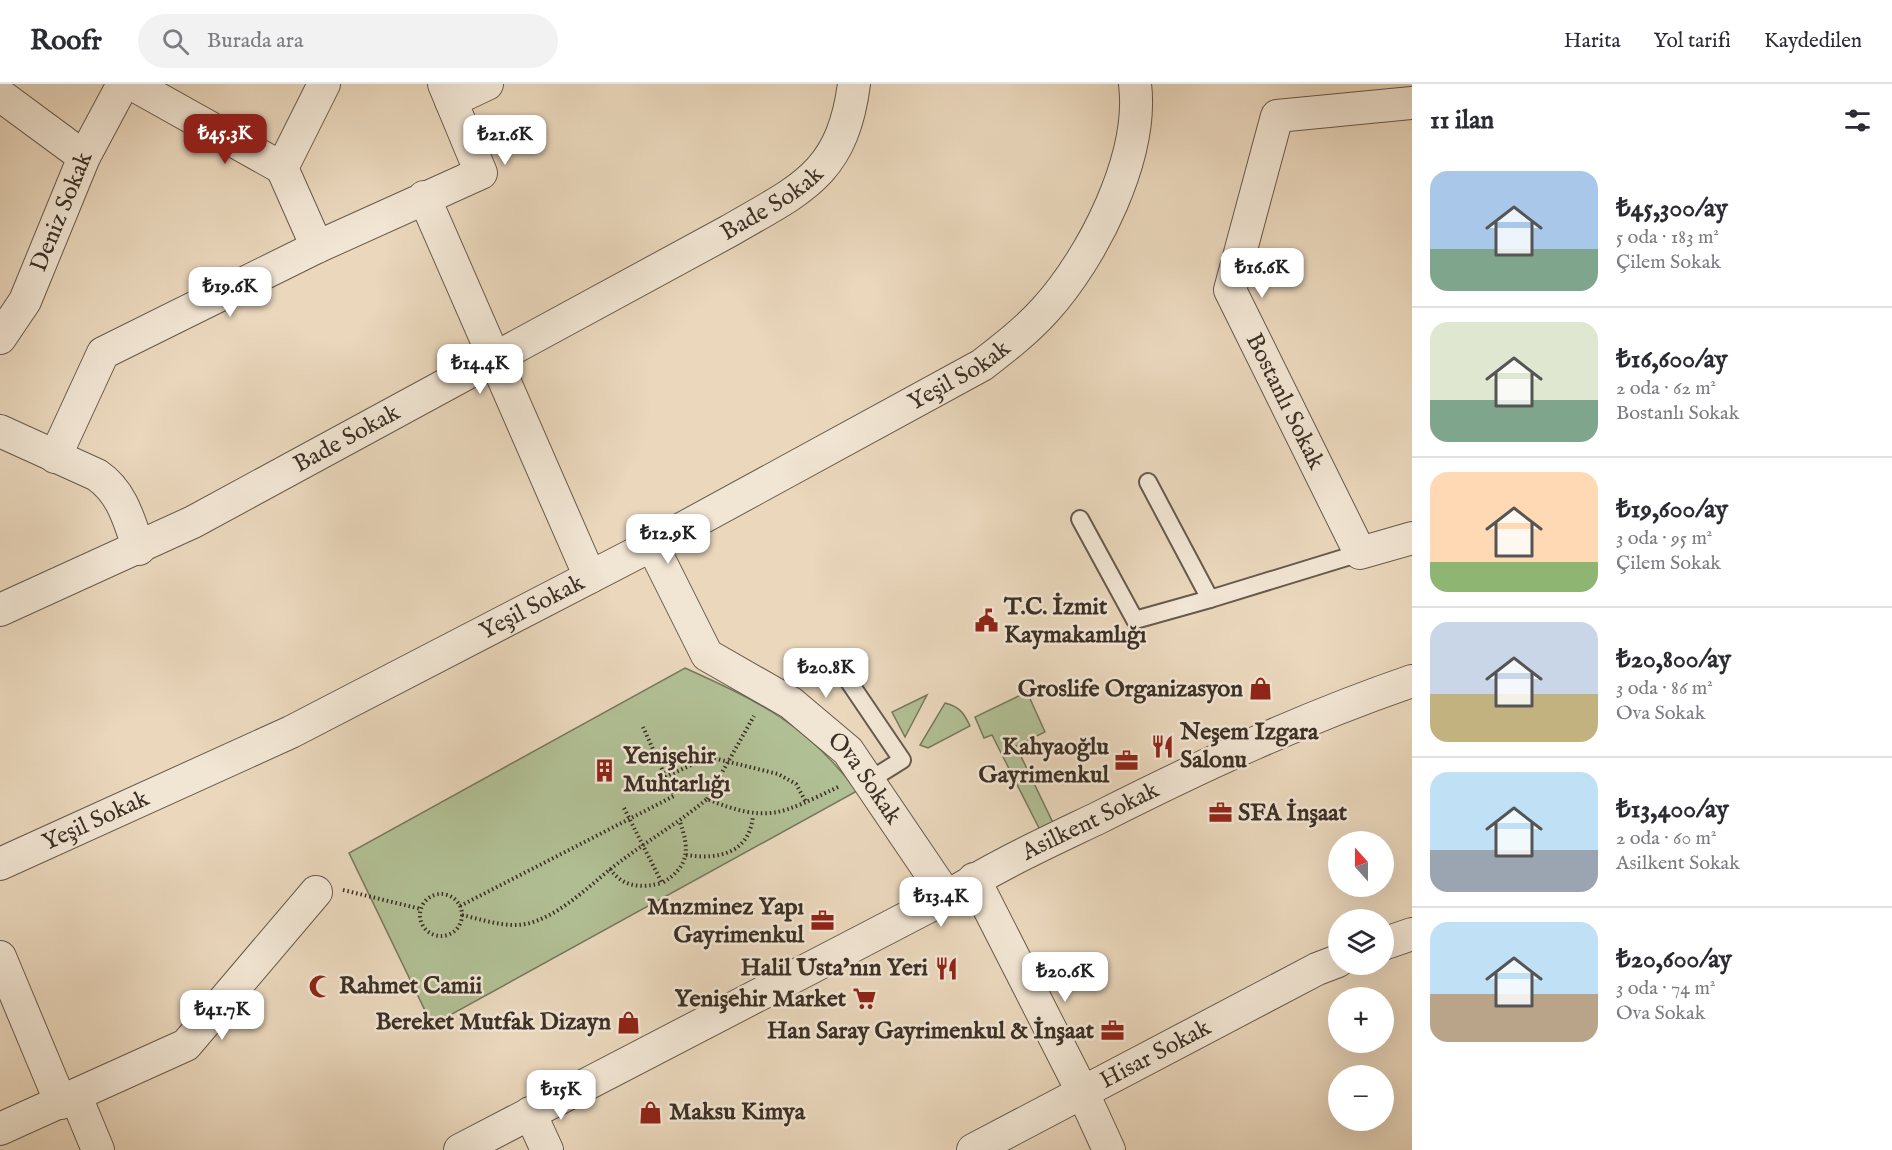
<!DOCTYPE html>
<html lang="tr">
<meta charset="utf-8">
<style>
:root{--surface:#fff;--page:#f2f2f3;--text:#2b2b33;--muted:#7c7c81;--line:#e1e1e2;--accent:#8f2418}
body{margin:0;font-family:"IM FELL English",serif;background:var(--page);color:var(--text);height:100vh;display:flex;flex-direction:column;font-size:22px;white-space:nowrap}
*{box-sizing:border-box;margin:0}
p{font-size:20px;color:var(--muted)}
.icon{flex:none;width:33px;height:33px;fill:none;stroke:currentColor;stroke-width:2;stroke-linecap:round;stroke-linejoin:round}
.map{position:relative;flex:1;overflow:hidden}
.details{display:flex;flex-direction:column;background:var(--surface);width:480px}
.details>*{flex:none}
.needle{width:39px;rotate:339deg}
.tools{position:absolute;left:1328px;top:747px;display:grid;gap:12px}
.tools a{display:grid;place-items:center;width:66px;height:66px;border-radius:50%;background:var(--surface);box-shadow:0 6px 24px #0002;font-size:30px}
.price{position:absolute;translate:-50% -51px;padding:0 14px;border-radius:12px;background:#fff;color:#222;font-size:20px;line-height:39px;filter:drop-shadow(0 2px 3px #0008)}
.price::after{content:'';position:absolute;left:50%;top:36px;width:18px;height:14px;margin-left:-9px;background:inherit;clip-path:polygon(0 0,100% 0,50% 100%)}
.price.active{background:var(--accent);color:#fff}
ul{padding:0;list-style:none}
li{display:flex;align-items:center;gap:18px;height:150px;padding:0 18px}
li+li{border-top:2px solid var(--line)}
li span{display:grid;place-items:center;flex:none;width:168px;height:120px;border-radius:18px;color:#555}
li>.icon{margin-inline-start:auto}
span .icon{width:72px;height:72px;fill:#fffc;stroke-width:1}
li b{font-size:26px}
h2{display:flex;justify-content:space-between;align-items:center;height:72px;padding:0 18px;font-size:26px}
header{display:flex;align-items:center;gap:36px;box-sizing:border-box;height:84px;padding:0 30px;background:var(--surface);border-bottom:2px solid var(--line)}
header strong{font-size:28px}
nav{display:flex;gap:33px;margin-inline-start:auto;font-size:21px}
.search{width:420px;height:54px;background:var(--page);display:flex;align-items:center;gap:15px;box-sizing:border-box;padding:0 21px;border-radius:33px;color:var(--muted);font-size:22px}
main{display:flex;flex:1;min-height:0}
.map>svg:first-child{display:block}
.green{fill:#b1bf94;stroke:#76785d;stroke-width:1.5}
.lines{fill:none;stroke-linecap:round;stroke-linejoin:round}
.lane-casing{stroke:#675a4c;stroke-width:20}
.street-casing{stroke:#675a4c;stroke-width:34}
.path{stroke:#3b3026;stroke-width:4;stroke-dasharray:1.5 3;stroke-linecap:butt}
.lane{stroke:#f1e5d3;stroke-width:16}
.street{stroke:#f1e5d3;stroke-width:32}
.labels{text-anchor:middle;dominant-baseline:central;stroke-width:5;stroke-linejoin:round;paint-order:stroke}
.street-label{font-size:24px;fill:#3b3026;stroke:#f1e5d3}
.poi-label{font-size:24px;font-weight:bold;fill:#3b3026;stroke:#f1e5d3;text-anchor:end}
</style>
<header>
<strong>Roofr</strong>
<div class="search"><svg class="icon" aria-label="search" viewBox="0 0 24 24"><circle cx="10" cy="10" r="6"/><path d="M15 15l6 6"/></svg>Burada ara</div>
<nav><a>Harita</a><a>Yol tarifi</a><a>Kaydedilen</a></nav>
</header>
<main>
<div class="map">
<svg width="1412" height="1066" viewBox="0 0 1412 1066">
<rect width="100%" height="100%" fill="#ead7bc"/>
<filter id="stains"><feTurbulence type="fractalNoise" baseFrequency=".00333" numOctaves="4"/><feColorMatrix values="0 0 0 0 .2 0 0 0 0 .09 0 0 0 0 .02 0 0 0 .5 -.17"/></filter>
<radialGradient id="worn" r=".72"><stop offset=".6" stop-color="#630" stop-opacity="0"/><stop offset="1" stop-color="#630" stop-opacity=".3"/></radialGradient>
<g class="green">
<path d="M685,584c75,34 120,55 172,123l-425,234 -83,-172z"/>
<polygon points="1027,608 1045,648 1016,662 1056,745 1043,752 992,651 984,654 975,633"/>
<polygon points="927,611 905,653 892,628"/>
<path d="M945,619c15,4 19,10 25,23l-42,22 -8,-3z"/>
</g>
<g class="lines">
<defs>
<g id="lane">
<polyline points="1148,398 1210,515 1360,469"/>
<polyline points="1080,435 1135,536 1210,515"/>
<polyline points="839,583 902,676 870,696"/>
</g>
<g id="street">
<polyline points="132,0 282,84 317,163"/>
<polyline points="0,11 84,73"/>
<polyline points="451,17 487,0"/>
<path id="s1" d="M1412,19l-135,13 -47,174 130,263 52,-15"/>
<polyline points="282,84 324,0"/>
<polyline points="424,113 590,493"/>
<path id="s2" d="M0,254l25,-37 59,-144 39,-73"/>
<path d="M0,347l97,44c26,18 32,46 42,74"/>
<polyline points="55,373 103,269 317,163 481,89 444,0"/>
<path id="s3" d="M652,461l55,110 84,48 57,48 99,146"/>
<path id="s4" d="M0,526l193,-88 536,-291c72,-42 113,-56 125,-147"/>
<path id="s5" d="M0,780l291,-132 361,-187 330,-180c22,-17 44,-34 63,-55 48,-53 99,-153 90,-226"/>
<polyline points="974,795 1082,1007 1109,1066"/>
<polyline points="1383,860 1412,850"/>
<polyline points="0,873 61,1019"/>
<polyline points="76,1013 98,1066"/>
<polyline points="530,1029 547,1066"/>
<polyline points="0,1045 186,961 316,808"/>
<path id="s6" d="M460,1066l487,-253c48,-31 101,-55 153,-80 101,-51 204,-99 312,-136"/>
<path id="s7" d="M973,1066l344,-181 21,-8"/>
</g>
</defs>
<use href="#lane" class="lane-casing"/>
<use href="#street" class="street-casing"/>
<g class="path">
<polyline points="665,693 709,673 778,690 796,700 806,718"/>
<polyline points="707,715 754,632"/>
<path d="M624,724l38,75c27,-16 28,-33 18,-61"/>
<path d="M686,771c33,5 64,-2 67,-40"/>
<path d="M610,785c14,19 31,19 52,14"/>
<polyline points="343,806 421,825"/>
<circle cx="441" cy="831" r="21"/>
<polyline points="460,822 674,712 643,643"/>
<path d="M462,831c22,5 46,14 68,8 37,-11 65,-44 95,-65 27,-20 56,-37 82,-59 61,25 74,15 131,-12"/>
</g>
<use href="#lane" class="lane"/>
<use href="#street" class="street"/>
</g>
<defs>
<symbol id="civic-bare" viewBox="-9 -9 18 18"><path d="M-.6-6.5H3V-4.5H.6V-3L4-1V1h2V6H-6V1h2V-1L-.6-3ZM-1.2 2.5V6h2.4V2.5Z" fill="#8f2418" stroke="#f1e5d3" stroke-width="2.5" paint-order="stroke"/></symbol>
<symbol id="shop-bare" viewBox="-9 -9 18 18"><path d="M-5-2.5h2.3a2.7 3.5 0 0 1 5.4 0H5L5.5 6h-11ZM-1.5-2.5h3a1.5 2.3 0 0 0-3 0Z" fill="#8f2418" stroke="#f1e5d3" stroke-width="2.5" paint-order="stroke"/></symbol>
<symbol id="restaurant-bare" viewBox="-9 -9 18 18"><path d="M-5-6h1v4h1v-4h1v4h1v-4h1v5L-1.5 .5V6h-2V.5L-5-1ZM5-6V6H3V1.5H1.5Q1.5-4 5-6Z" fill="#8f2418" stroke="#f1e5d3" stroke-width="2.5" paint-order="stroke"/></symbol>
<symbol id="office-bare" viewBox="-9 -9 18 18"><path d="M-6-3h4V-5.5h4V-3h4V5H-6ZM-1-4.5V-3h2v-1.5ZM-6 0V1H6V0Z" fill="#8f2418" stroke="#f1e5d3" stroke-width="2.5" paint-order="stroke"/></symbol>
<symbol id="building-bare" viewBox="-9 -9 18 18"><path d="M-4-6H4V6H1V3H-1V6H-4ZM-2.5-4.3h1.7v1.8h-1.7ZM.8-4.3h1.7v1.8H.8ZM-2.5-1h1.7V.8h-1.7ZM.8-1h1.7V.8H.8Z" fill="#8f2418" stroke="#f1e5d3" stroke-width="2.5" paint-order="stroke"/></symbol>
<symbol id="mosque-bare" viewBox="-9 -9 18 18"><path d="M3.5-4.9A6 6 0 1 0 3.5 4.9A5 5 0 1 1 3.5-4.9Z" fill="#8f2418" stroke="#f1e5d3" stroke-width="2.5" paint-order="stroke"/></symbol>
<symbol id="supermarket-bare" viewBox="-9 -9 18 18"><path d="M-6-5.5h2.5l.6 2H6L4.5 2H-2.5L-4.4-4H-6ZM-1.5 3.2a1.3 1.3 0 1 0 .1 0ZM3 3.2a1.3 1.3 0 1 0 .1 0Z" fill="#8f2418" stroke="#f1e5d3" stroke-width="2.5" paint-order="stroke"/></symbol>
</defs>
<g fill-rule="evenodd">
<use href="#civic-bare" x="970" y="520" width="33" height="33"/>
<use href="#shop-bare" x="1244" y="588" width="33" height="33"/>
<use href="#restaurant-bare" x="1146" y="646" width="33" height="33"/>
<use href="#office-bare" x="1110" y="660" width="33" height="33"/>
<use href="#building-bare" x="588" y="670" width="33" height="33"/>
<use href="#office-bare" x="1204" y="712" width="33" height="33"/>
<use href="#office-bare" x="806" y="820" width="33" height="33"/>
<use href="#restaurant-bare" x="930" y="868" width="33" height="33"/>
<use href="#mosque-bare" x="304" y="886" width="33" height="33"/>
<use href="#supermarket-bare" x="848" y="898" width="33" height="33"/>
<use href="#shop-bare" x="612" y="922" width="33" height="33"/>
<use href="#office-bare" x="1096" y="930" width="33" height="33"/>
<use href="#shop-bare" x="634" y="1012" width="33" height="33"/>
</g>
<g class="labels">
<g class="street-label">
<text stroke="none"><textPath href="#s4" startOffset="873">Bade Sokak</textPath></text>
<text stroke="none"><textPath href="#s2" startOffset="141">Deniz Sokak</textPath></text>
<text stroke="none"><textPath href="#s5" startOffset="1077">Yeşil Sokak</textPath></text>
<text stroke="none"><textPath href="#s1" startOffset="440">Bostanlı Sokak</textPath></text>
<text stroke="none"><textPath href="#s4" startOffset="387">Bade Sokak</textPath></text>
<text stroke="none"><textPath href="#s5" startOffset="591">Yeşil Sokak</textPath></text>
<text stroke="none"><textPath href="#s3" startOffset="326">Ova Sokak</textPath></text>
<text stroke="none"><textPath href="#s5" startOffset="105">Yeşil Sokak</textPath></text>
<text stroke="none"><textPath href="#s6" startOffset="711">Asilkent Sokak</textPath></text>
<text stroke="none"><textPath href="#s7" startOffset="206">Hisar Sokak</textPath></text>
</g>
<g class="poi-label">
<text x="1004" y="523" text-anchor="start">T.C. İzmit<tspan x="1004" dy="28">Kaymakamlığı</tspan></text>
<text x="1243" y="605">Groslife Organizasyon</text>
<text x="1180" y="648" text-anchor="start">Neşem Izgara<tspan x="1180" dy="28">Salonu</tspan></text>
<text x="1109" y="663">Kahyaoğlu<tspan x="1109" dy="28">Gayrimenkul</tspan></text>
<text x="623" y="672" text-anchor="start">Yenişehir<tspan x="623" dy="28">Muhtarlığı</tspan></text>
<text x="1238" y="729" text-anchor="start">SFA İnşaat</text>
<text x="804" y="823">Mnzminez Yapı<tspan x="804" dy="28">Gayrimenkul</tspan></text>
<text x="928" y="884">Halil Usta'nın Yeri</text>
<text x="339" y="902" text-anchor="start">Rahmet Camii</text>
<text x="846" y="915">Yenişehir Market</text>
<text x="611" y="938">Bereket Mutfak Dizayn</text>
<text x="1094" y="947">Han Saray Gayrimenkul &amp; İnşaat</text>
<text x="669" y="1028" text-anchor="start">Maksu Kimya</text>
</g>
</g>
<rect width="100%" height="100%" filter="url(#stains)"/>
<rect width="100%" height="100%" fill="url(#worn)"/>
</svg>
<div class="tools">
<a><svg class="needle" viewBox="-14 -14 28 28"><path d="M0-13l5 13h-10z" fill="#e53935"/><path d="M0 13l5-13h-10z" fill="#7c7c81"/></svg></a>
<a><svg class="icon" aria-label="layers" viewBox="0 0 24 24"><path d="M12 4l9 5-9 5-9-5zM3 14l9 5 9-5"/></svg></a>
<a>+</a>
<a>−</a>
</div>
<b class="price active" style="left:225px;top:81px">₺45.3K</b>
<b class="price" style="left:505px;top:82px">₺21.6K</b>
<b class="price" style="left:1262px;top:215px">₺16.6K</b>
<b class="price" style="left:230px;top:234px">₺19.6K</b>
<b class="price" style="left:480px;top:311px">₺14.4K</b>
<b class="price" style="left:668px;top:481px">₺12.9K</b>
<b class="price" style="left:826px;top:615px">₺20.8K</b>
<b class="price" style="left:941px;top:844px">₺13.4K</b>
<b class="price" style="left:1065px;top:919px">₺20.6K</b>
<b class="price" style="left:222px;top:957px">₺41.7K</b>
<b class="price" style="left:561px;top:1037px">₺15K</b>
</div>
<section class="details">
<h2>11 ilan<svg class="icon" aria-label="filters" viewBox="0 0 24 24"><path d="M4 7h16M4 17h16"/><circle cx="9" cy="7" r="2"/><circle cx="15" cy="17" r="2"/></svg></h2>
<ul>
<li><span style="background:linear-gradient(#a9c7e8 65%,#7fa58c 0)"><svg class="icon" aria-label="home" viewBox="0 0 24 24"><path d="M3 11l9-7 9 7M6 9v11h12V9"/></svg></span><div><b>₺45,300/ay</b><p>5 oda · 183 m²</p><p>Çilem Sokak</p></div></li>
<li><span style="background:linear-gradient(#dfe7d0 65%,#7fa58c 0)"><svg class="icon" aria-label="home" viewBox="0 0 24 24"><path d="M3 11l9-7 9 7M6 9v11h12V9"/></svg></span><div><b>₺16,600/ay</b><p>2 oda · 62 m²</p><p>Bostanlı Sokak</p></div></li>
<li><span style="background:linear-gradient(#ffd9b3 75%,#8fb573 0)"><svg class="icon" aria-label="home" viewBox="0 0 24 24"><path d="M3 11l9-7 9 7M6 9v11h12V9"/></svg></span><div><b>₺19,600/ay</b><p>3 oda · 95 m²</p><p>Çilem Sokak</p></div></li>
<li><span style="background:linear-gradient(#c9d6e8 60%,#c2b280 0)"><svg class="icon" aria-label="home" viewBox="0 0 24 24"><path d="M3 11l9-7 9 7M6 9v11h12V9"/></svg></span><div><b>₺20,800/ay</b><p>3 oda · 86 m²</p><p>Ova Sokak</p></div></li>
<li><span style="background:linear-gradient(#bfe0f5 65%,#9aa5b1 0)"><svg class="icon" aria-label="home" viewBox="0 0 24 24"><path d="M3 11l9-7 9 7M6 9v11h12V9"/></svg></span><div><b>₺13,400/ay</b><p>2 oda · 60 m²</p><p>Asilkent Sokak</p></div></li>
<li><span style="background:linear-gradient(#bfe0f5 60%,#b9a48a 0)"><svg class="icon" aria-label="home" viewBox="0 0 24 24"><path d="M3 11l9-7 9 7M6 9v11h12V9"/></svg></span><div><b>₺20,600/ay</b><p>3 oda · 74 m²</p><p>Ova Sokak</p></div></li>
</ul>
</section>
</main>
